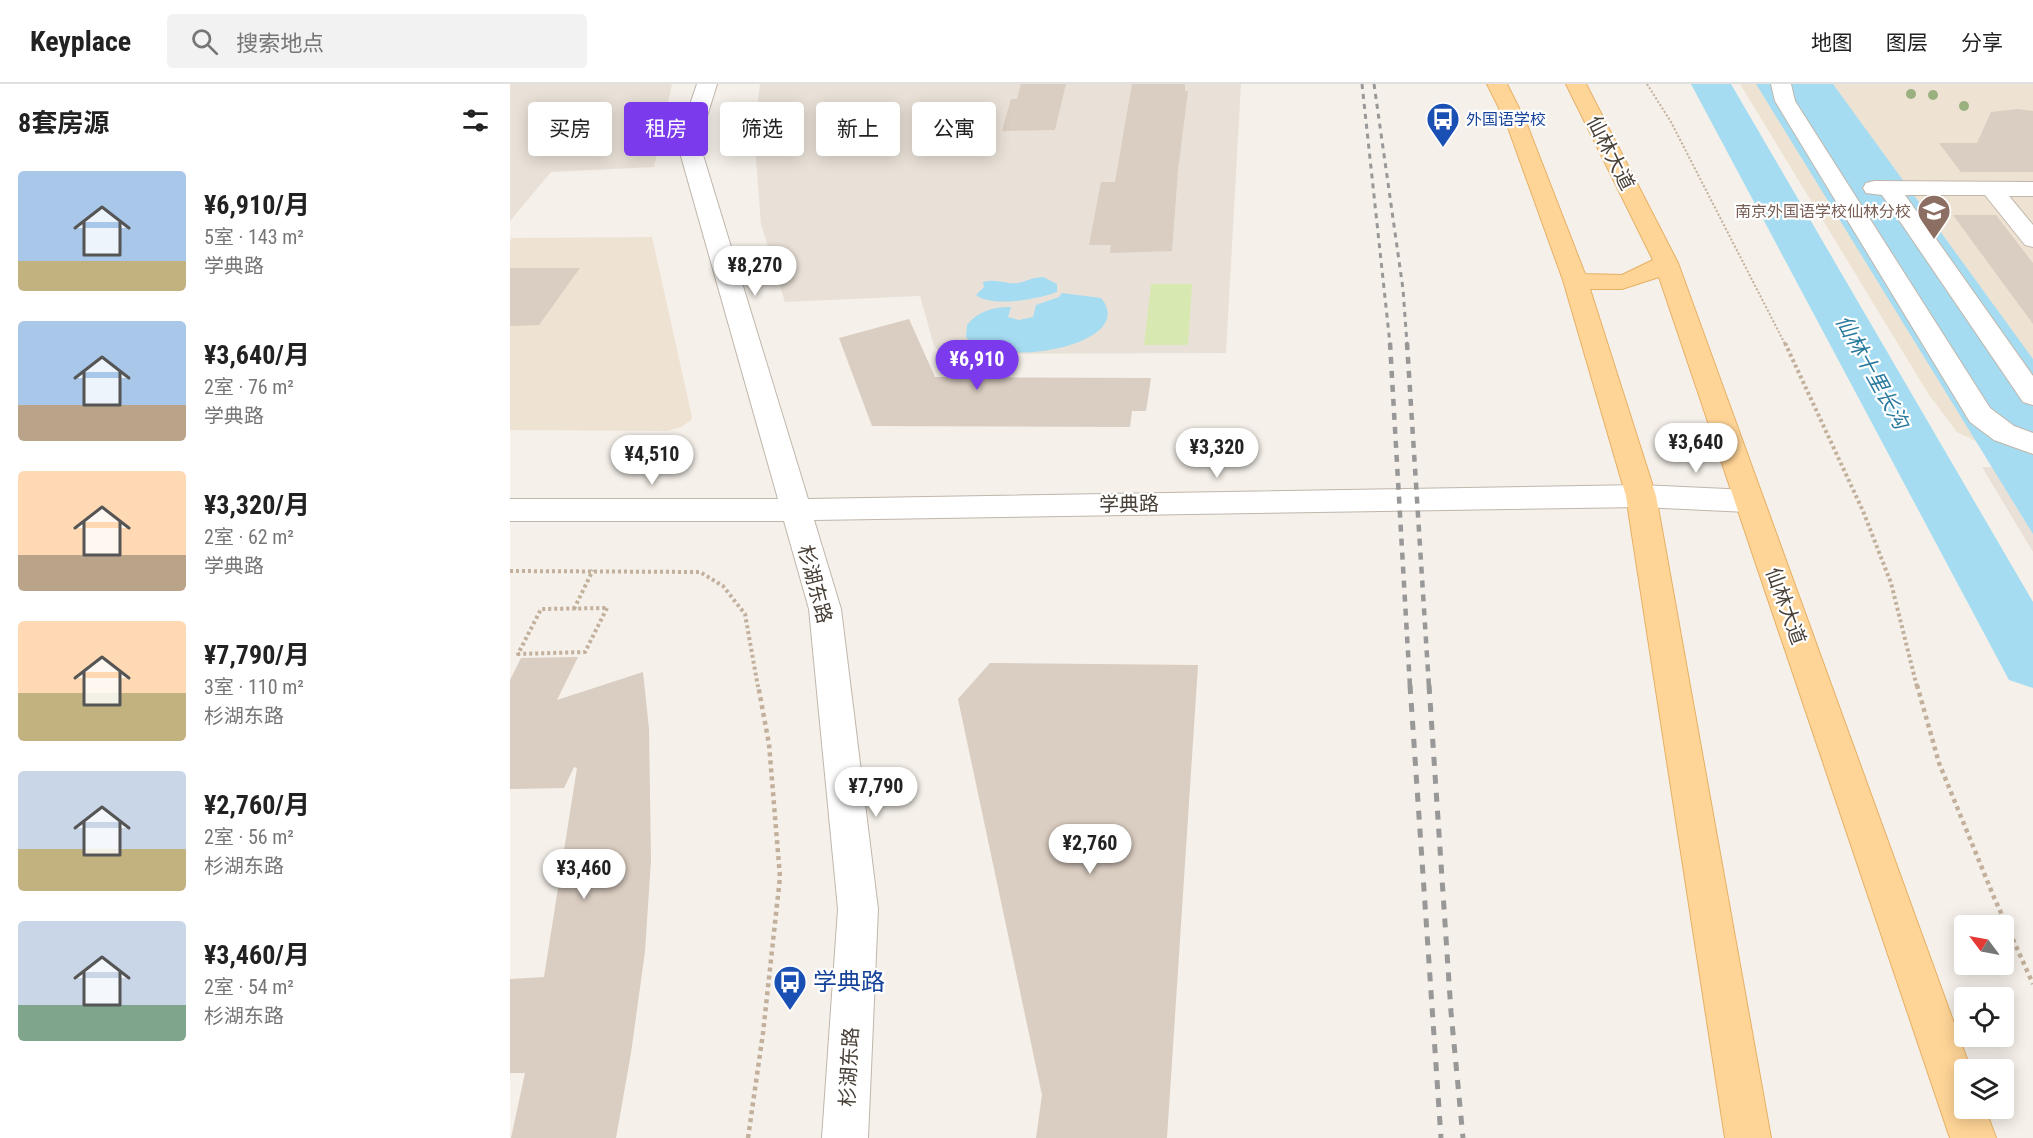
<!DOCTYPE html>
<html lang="zh">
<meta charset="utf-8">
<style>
:root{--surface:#fff;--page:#f2f2f2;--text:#222;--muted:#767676;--line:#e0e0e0;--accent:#7c3aed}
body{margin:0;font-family:"Roboto Condensed","Noto Sans SC",sans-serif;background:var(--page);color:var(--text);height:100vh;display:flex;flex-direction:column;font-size:22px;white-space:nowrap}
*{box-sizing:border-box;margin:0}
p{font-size:20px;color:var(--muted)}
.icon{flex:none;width:33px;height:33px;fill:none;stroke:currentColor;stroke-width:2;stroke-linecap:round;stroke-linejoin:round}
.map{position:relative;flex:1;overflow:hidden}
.side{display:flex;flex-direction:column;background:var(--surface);width:510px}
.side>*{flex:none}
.banner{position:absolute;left:18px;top:18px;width:570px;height:54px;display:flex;gap:12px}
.needle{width:39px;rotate:302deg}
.fabs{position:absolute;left:1444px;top:831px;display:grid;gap:12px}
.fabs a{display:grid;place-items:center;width:60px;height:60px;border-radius:6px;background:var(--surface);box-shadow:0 3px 15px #0003;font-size:30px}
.price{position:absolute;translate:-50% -51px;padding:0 14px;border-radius:21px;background:#fff;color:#222;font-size:20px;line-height:39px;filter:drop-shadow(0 2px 3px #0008)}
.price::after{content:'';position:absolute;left:50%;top:36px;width:18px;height:14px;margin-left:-9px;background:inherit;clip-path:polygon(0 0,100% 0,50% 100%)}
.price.selected{background:var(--accent);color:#fff}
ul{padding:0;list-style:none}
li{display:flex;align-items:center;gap:18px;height:150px;padding:0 18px}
li span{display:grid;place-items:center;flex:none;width:168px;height:120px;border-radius:6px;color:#555}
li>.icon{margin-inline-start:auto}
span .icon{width:72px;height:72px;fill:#fffc;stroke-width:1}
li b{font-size:26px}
h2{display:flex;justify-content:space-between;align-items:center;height:72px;padding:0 18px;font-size:26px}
.tag{padding:0 21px;border-radius:6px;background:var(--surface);box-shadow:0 3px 15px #0003;font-size:21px;line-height:54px}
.tag.selected{background:var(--accent);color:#fff}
header{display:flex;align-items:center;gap:36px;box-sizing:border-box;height:84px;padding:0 30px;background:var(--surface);border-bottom:2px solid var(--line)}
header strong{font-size:28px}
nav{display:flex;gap:33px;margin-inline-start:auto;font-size:21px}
.search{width:420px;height:54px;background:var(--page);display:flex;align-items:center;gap:15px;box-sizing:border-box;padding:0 21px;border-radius:6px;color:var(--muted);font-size:22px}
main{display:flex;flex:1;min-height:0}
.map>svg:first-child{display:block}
.residential{fill:#e9e1d7}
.education{fill:#eee3d3}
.green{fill:#d7e9b1}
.water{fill:#a5dcf2}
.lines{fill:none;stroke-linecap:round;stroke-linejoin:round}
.river{fill:#a5dcf2;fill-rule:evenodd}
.building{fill:#dacdc1}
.minor-casing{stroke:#c0b6ab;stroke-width:2}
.major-casing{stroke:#e6b065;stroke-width:2}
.path-far2{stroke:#c2b09c;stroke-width:2;stroke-dasharray:2 2;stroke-linecap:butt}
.path-far1{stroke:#c2b09c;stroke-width:4;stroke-dasharray:3 3;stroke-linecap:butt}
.path{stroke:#c2b09c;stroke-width:4.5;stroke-dasharray:4 4;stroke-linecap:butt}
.minor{fill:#fff;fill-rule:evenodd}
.major{fill:#ffd597;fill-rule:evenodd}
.rail-far2{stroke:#989898;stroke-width:3;stroke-dasharray:5 5;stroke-linecap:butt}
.rail-far1{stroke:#989898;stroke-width:4.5;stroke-dasharray:7 7;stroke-linecap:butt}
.rail{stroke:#989898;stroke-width:5;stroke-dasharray:9 9;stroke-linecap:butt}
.tree{fill:#9bb07f}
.labels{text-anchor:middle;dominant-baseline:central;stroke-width:4.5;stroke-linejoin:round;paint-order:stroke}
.far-transit-label{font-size:16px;fill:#164399;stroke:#fff;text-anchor:start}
.far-education-label{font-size:16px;fill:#785e54;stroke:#fff;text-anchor:end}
.street-label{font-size:20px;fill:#494037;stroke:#fff}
.water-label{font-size:21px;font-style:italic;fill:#297b9e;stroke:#fff}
.near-transit-label{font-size:24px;fill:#164399;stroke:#fff;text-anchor:start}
</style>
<header>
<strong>Keyplace</strong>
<div class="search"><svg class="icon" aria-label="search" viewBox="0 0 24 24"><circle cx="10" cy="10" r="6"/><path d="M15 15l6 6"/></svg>搜索地点</div>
<nav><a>地图</a><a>图层</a><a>分享</a></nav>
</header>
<main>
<section class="side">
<h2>8套房源<svg class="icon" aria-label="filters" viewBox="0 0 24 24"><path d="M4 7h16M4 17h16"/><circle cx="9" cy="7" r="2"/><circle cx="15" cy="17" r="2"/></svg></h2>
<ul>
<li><span style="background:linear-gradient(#a9c7e8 75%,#c2b280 0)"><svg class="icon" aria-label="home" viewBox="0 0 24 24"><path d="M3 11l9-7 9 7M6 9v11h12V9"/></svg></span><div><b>¥6,910/月</b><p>5室 · 143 m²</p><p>学典路</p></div></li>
<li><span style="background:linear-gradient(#a9c7e8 70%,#b9a48a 0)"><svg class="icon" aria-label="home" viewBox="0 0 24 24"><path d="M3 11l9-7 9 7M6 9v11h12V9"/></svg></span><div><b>¥3,640/月</b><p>2室 · 76 m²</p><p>学典路</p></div></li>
<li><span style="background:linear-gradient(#ffd9b3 70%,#b9a48a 0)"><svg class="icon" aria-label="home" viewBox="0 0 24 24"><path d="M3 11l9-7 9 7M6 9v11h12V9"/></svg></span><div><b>¥3,320/月</b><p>2室 · 62 m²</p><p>学典路</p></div></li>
<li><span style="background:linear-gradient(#ffd9b3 60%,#c2b280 0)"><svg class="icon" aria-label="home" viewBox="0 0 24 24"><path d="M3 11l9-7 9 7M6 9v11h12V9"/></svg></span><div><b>¥7,790/月</b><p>3室 · 110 m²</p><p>杉湖东路</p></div></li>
<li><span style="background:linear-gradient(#c9d6e8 65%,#c2b280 0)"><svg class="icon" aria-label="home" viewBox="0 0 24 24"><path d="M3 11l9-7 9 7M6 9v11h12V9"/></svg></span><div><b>¥2,760/月</b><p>2室 · 56 m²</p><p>杉湖东路</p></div></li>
<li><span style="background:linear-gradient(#c9d6e8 70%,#7fa58c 0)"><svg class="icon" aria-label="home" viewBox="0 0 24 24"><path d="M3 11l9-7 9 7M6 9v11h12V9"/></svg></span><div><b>¥3,460/月</b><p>2室 · 54 m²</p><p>杉湖东路</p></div></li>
</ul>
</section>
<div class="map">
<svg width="1523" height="1054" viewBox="0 0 1523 1054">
<rect width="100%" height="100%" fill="#f5f0e9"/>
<g class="residential">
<polygon points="0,0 162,0 144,83 41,88 0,137"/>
<polygon points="250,0 731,0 716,269 432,270 424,262 410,212 275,218 251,140 244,50"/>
<polygon points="1472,383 1523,383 1523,468"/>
</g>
<g class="education">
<polygon points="1230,0 1523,0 1523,374 1490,369 1447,348 1419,311"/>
<polygon points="142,153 182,333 181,336 171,343 157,347 0,346 0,157 2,154"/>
</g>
<polygon class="green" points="641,200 682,200 678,261 634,261"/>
<g class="water">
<polygon points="1246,0 1323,0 1523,275 1523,450"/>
<path d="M533,193l14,7v8c-19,7 -65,16 -81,3l8,-8 -1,-5c15,-4 24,3 35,1 9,-2 16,-6 25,-6z"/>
<path d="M552,209l39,5c39,47 -105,73 -135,39l1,-12c11,-14 26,-18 44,-18l-3,10 11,3 14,-3 3,-12 23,-8z"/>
</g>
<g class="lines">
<polygon class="river" points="1181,0 1221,0 1523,518 1523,604 1499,596"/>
</g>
<g class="building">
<polygon points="511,0 556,0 545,46 492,47 501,15 507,15"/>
<polygon points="622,0 675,0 675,7 678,7 668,86 662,167 600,169 601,161 579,161 591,98 605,98"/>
<polygon points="1508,25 1523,27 1523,88 1451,88 1429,59 1467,59 1481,28"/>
<polygon points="1443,131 1486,131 1523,179 1523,240"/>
<polygon points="0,184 70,184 29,241 0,242"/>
<polygon points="399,235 425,293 641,294 636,327 622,327 620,343 362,342 329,254"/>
<polygon points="68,573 47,616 133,588 139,645 141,776 135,867 121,969 106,1054 1,1054 15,989 0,989 0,895 34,893 67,684 64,683 54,704 0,705 0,596 11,574"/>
<polygon points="480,579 688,581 657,1054 526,1054 532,1011 448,615"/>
</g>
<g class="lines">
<defs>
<g id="minor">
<polygon points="187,0 207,0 189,58 298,415 1131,401 1238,406 1249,409 1253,417 1249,425 1238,428 1131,423 304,436 331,525 368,825 358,1054 312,1054 328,825 299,525 274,437 0,437 0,415 268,415 167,58"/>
<polygon points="1261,0 1281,0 1285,17 1480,324 1504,342 1523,349 1523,370 1484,356 1460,338 1265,17"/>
<polygon points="1364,97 1523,98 1523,112 1499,112 1523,141 1523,163 1515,161 1475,111 1395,111 1523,292 1523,321 1513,318 1372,111 1356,109 1353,104 1356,99"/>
</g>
<polygon id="major" points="977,0 997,0 1016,38 1075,190 1112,191 1143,176 1056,0 1076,0 1168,179 1461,986 1455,986 1455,1024 1475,1024 1486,1054 1440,1054 1149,193 1112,205 1080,205 1146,412 1261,1054 1215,1054 1116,412 1053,196 996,38"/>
</defs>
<use href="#minor" class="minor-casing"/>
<use href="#major" class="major-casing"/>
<polyline class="path-far2" points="1137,0 1161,38 1275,260"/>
<g class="path-far1">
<polyline points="1275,259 1353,427 1381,499 1407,603"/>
<polyline points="0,487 190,488 213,502 235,530 248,603"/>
<polygon points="97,524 75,568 8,570 31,525"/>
<polyline points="64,525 83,486"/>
</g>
<g class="path">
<polyline points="1407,601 1429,679 1483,811 1523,900"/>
<polyline points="238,1054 253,949 270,793 259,660 248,601"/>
</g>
<use href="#minor" class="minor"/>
<use href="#major" class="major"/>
<g class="rail-far2">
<polyline points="852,0 880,260"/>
<polyline points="864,0 893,205 897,260"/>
</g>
<g class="rail-far1">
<polyline points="880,259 900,603"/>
<polyline points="897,259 919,603"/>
</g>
<g class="rail">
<polyline points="900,601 931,1054"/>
<polyline points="919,601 941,928 953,1054"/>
</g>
</g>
<g class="tree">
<circle cx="1401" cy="10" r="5"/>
<circle cx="1423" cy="11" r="5"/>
<circle cx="1454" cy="22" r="5"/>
</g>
<defs>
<symbol id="bus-pin" viewBox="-11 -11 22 30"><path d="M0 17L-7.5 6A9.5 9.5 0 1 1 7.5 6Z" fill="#1a4fb4" stroke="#fff"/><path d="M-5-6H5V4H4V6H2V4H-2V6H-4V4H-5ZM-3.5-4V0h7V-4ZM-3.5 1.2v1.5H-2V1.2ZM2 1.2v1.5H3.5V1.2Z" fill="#fff"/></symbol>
<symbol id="school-pin" viewBox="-11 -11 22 30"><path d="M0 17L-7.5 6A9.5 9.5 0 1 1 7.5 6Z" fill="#8d6e63" stroke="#fff"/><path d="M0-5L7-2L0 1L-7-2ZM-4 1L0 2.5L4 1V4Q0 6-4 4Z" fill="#fff"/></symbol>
</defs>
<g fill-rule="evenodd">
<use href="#bus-pin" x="914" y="16" width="38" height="52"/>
<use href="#school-pin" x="1405" y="108" width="38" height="52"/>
<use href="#bus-pin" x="261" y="879" width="38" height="52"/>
</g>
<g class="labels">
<g class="far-transit-label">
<text x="956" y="35">外国语学校</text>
</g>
<g class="far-education-label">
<text x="1401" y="127">南京外国语学校仙林分校</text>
</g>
<g class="street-label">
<text transform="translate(1101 69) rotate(63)">仙林大道</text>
<text transform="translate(619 420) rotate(-1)">学典路</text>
<text transform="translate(305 500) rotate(75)">杉湖东路</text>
<text transform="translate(1276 522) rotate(70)">仙林大道</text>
<text transform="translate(339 983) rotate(-87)">杉湖东路</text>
</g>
<g class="water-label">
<text transform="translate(1362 288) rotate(61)">仙林十里长沟</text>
</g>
<g class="near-transit-label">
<text x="303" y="898">学典路</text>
</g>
</g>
</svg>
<div class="fabs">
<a><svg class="needle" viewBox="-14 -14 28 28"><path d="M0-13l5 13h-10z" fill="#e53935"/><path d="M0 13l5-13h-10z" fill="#767676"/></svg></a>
<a><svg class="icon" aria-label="locate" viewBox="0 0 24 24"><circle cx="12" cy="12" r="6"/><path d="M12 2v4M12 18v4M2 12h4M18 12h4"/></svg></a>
<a><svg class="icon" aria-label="layers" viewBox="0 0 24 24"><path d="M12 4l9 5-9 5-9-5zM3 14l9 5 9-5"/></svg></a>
</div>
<b class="price" style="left:245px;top:213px">¥8,270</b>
<b class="price selected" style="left:467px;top:307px">¥6,910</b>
<b class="price" style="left:1186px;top:390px">¥3,640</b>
<b class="price" style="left:707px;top:395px">¥3,320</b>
<b class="price" style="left:142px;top:402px">¥4,510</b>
<b class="price" style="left:366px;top:734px">¥7,790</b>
<b class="price" style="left:580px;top:791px">¥2,760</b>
<b class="price" style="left:74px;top:816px">¥3,460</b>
<div class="banner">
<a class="tag">买房</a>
<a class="tag selected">租房</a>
<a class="tag">筛选</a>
<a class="tag">新上</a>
<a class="tag">公寓</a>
</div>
</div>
</main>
